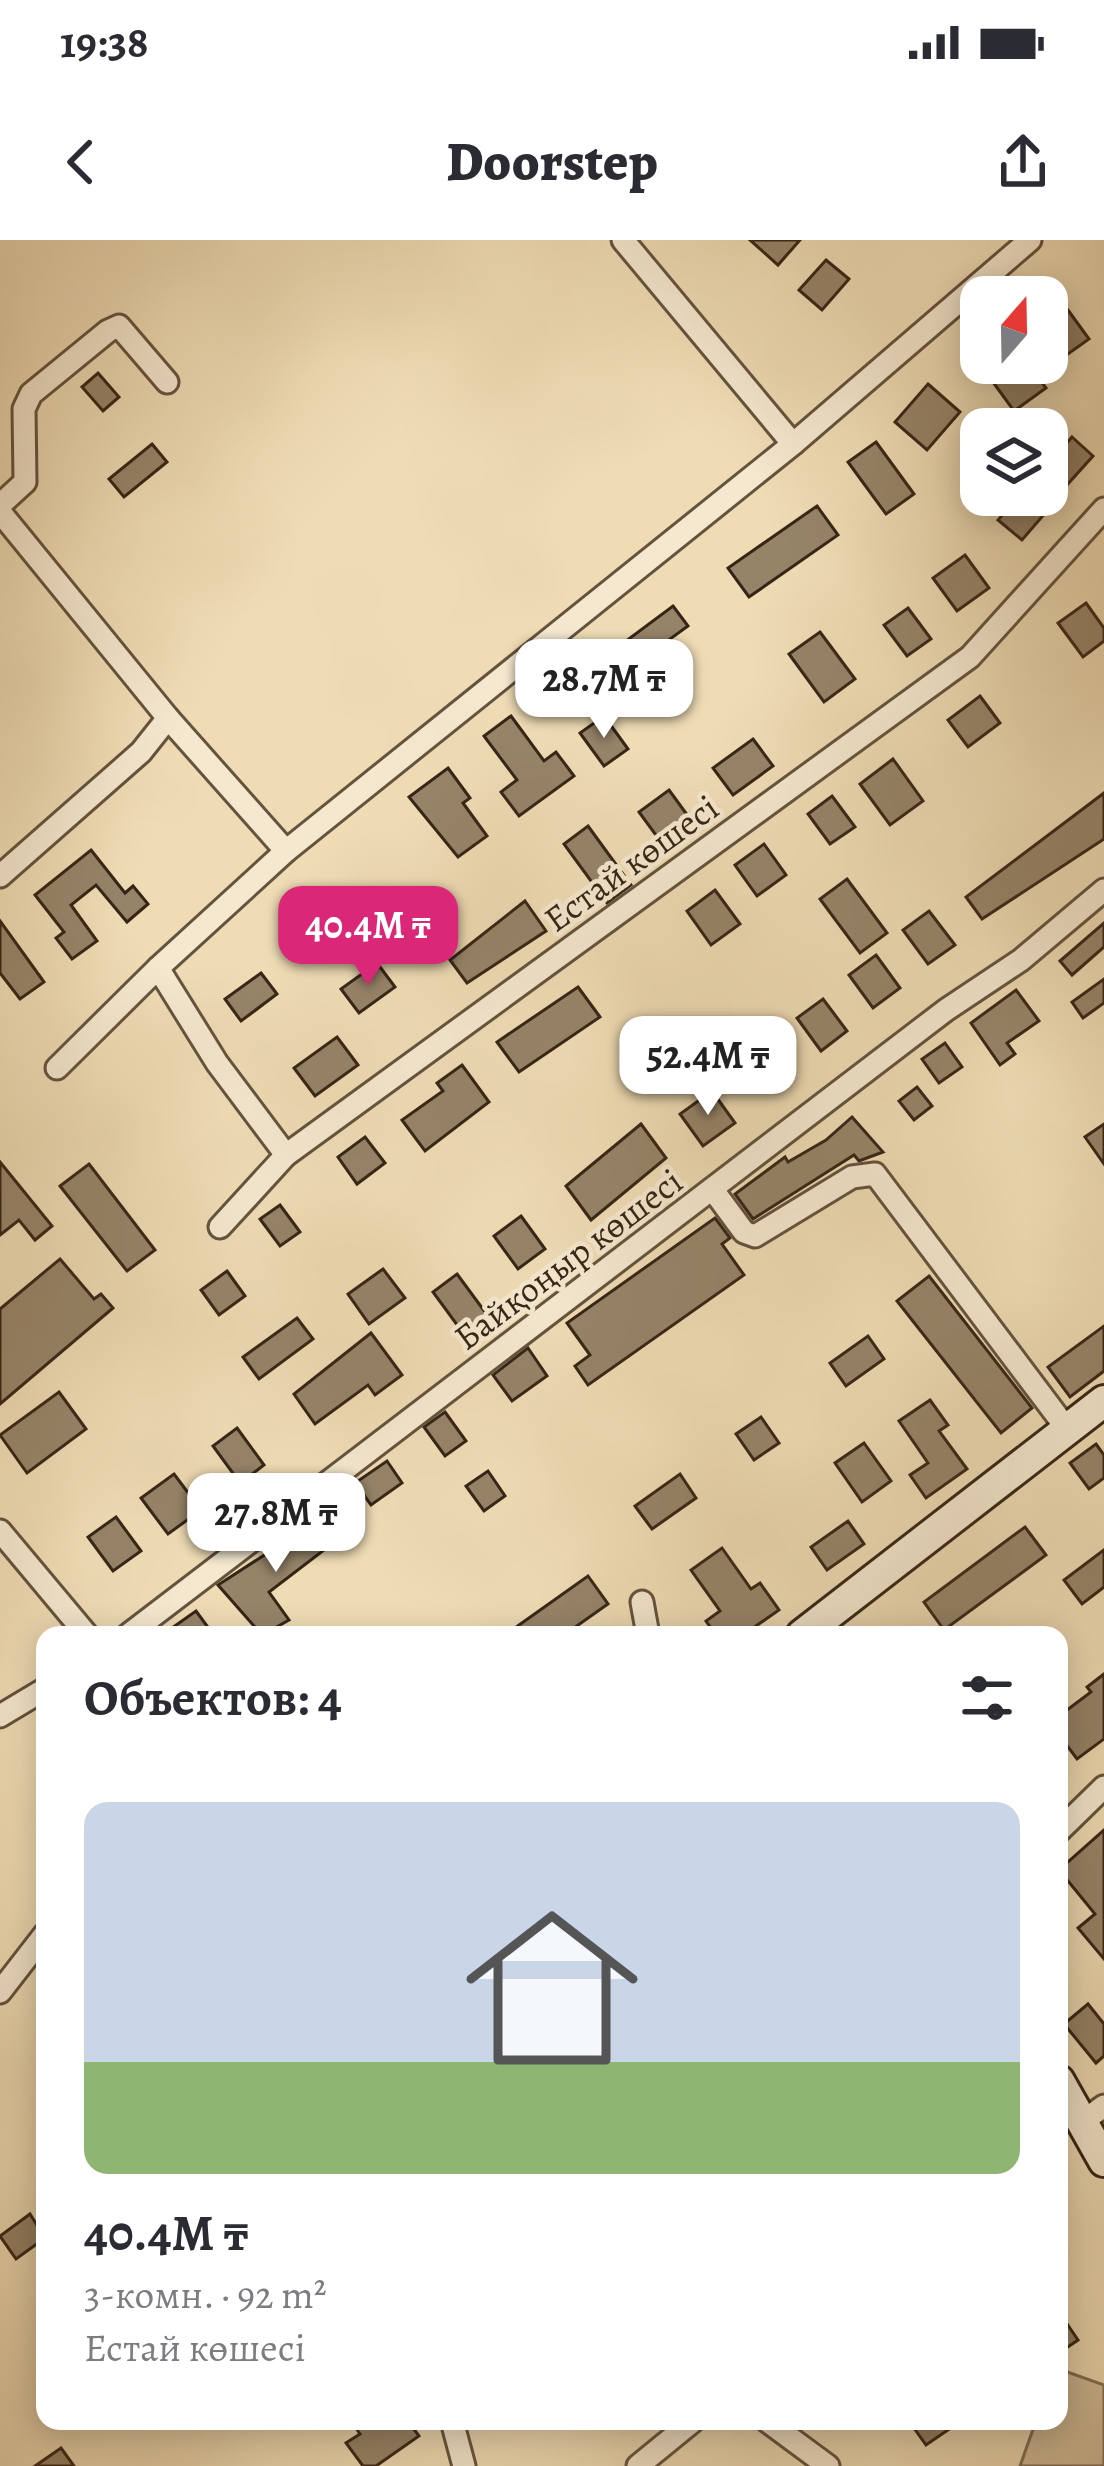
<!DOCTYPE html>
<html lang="ru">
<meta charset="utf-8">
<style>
:root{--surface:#fff;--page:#f2f2f3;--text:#2b2b33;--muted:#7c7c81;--line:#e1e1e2;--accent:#db2777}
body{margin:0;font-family:Alegreya,serif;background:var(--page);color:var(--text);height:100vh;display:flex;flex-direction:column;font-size:45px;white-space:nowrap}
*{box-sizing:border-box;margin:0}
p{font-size:39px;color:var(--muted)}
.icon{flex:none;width:66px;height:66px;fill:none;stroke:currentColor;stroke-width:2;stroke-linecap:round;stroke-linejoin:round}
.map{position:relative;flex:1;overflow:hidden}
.details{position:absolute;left:36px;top:1386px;width:1032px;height:804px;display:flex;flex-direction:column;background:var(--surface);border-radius:24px;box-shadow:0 6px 30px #0003}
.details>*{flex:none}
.needle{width:78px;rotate:20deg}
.controls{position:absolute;left:960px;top:36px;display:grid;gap:24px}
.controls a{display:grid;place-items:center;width:108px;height:108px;border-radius:24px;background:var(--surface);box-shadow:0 6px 30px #0003;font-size:60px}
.price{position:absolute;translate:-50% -102px;padding:0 27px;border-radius:24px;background:#fff;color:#222;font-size:39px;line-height:78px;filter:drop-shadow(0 3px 6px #0008)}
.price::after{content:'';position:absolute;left:50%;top:72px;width:36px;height:27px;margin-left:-18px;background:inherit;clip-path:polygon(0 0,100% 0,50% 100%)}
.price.active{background:var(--accent);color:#fff}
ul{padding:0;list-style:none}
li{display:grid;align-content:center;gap:24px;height:636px;padding:0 48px}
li+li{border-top:3px solid var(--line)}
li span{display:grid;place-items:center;height:372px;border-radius:24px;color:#555}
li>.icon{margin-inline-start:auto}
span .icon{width:216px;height:216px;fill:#fffc;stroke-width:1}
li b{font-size:51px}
h2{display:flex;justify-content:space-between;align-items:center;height:144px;padding:0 48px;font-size:51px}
.status{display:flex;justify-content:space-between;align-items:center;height:84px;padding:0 60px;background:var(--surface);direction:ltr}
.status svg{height:33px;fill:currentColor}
header{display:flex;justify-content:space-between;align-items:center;height:156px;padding:0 48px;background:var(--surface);font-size:54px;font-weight:800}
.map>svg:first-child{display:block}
.green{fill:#d0bd9a;stroke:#837158;stroke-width:3}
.building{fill:#968469;stroke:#362516;stroke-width:3}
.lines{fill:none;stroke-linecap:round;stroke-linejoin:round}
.street-casing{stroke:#64533e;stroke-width:27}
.secondary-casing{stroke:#362516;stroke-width:36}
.street{stroke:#f5e8cf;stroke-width:21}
.secondary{stroke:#f5e8cf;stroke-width:30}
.labels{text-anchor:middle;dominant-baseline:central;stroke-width:9;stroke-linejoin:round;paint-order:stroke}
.street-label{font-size:36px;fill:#362516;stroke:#f5e8cf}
</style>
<div class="status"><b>19:38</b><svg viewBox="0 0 49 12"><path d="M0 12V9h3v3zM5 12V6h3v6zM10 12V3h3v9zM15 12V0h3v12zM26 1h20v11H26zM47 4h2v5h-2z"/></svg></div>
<header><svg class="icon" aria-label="back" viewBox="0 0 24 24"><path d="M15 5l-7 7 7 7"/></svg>Doorstep<svg class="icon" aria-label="share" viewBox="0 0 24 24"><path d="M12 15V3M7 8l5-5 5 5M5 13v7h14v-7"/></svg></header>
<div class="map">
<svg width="1104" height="2226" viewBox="0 0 1104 2226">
<rect width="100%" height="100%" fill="#efdcb5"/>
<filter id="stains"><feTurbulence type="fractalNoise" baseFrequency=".00167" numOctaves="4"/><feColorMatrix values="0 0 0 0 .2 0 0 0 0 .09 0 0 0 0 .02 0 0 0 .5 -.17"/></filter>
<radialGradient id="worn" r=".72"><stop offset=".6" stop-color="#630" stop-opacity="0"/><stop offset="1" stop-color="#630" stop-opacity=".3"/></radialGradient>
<polygon class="green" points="1059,2129 1104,2145 1104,2226 1020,2226 1036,2181 1059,2181"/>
<g class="building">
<polygon points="750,0 800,0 778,25"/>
<polygon points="826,20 849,39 822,70 799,50"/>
<polygon points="1065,66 1089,99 1037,136 1046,148 1014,171 990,138 1011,123 1047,123 1047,79"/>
<polygon points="98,133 119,157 103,171 82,147"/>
<polygon points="928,144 960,172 927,210 895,182"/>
<polygon points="1072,197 1093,216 1066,246 1047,226"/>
<polygon points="876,202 914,254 886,274 848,222"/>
<polygon points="152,204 167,222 124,257 109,239"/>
<polygon points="1020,255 1029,255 1047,271 1022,300 998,280"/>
<polygon points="817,266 838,295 749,357 728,328"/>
<polygon points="965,315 989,348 957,371 933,338"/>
<polygon points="1086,363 1104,388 1104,401 1083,417 1058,383"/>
<polygon points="673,366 688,386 640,421 626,401"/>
<polygon points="908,368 931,399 907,416 884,385"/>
<polygon points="820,392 855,439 824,462 789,414"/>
<polygon points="980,456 1000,483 968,507 948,480"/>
<polygon points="511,476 544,521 556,512 574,536 519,576 501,552 517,540 484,496"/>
<polygon points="604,476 628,509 604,526 580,493"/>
<polygon points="753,499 773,526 733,555 713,528"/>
<polygon points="893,519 923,561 890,585 860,544"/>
<polygon points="448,528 470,558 463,563 487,596 458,617 409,557"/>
<polygon points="669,550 688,576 658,598 639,572"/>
<polygon points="1104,553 1104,599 982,679 966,657"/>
<polygon points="832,556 855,587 830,604 808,574"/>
<polygon points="588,586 631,645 607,663 564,604"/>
<polygon points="764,604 786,635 757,656 735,625"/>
<polygon points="91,610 125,653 133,646 148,664 127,682 96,645 71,665 97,701 72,719 56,698 64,692 35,655"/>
<polygon points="847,639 887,693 860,713 820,659"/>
<polygon points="715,650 740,684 711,705 687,671"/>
<polygon points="525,661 546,691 467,743 450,720"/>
<polygon points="929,671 955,705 928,724 903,690"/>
<polygon points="347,677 361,697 330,719 316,700"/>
<polygon points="0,681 44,742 20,759 0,733"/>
<polygon points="1104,683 1104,707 1072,735 1060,721"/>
<polygon points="876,715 900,748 873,768 849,735"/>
<polygon points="377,723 395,747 359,773 341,749"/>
<polygon points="261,733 277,754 241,781 225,759"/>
<polygon points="1104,739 1104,763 1083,778 1072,762"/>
<polygon points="578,747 600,777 519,832 497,802"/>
<polygon points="1016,750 1039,781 1007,803 1015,814 1000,825 971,783"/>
<polygon points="823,759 847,791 821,811 797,778"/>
<polygon points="337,797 358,825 315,856 294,828"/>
<polygon points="771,798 792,827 763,848 742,819"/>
<polygon points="945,803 962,827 939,843 922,819"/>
<polygon points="462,825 489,862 425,911 402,880 443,851 437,843"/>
<polygon points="917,847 932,866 914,880 899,861"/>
<polygon points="712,851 735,883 703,906 680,874"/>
<polygon points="852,877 883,912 859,921 854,915 753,979 735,954 785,917 788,922 826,900"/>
<polygon points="641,884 666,918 591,980 566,946"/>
<polygon points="1104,884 1104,924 1085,897"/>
<polygon points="365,897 385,923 357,944 338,917"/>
<polygon points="0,922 52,986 35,1000 19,980 0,995"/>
<polygon points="89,924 155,1010 127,1031 60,946"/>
<polygon points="280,965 300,992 280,1006 260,979"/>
<polygon points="521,976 545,1009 518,1029 494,996"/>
<polygon points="715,978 730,998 722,1004 744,1035 588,1145 575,1126 590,1115 567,1083"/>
<polygon points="60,1019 94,1059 101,1054 113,1068 0,1164 0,1069"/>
<polygon points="383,1029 405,1058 369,1084 348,1054"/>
<polygon points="227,1031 245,1056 219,1075 201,1050"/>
<polygon points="457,1034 488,1076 463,1093 433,1052"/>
<polygon points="929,1036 1032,1168 1001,1193 897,1061"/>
<polygon points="297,1078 313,1099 259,1139 243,1117"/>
<polygon points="1104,1086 1104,1131 1070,1157 1048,1127"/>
<polygon points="371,1093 402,1135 375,1155 368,1145 315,1184 294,1154"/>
<polygon points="868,1096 884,1119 846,1146 830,1123"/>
<polygon points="528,1108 547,1136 512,1161 493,1135"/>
<polygon points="59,1152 86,1189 27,1233 0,1195"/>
<polygon points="930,1160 948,1185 939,1191 967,1229 926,1258 910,1235 928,1223 899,1181"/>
<polygon points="445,1172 466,1201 445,1216 424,1187"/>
<polygon points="761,1177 779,1203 754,1220 736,1194"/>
<polygon points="237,1188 264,1225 240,1243 213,1206"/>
<polygon points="864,1203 891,1241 862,1262 835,1223"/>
<polygon points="1096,1204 1104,1215 1104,1238 1089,1249 1070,1223"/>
<polygon points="387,1221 402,1243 371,1265 355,1243"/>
<polygon points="488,1231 505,1256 484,1271 466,1246"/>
<polygon points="174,1234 201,1270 168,1294 141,1258"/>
<polygon points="680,1234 696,1258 652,1289 635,1266"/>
<polygon points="326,1275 341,1297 269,1352 289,1380 262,1395 218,1345"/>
<polygon points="116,1277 141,1311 113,1331 88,1297"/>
<polygon points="848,1281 864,1304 827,1330 811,1307"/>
<polygon points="1025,1287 1046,1315 944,1390 924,1362"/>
<polygon points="722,1308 751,1349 760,1343 779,1370 743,1395 716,1395 706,1381 720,1371 691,1330"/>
<polygon points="1104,1310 1104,1347 1082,1364 1064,1340"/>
<polygon points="588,1336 608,1364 564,1395 505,1395"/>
<polygon points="196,1371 210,1390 202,1395 162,1395"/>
<polygon points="1104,1434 1104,1499 1077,1519 1059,1495 1059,1476 1091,1452 1087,1447"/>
<polygon points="1104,1590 1104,1719 1078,1688 1095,1674 1059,1630"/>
<polygon points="1088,1764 1104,1784 1104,1816 1096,1823 1064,1784"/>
<polygon points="30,1974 45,1998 16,2019 0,1996"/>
<polygon points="1059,2072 1078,2100 1059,2113"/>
<polygon points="351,2181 408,2181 419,2196 376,2226 363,2226 346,2203 360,2194"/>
<polygon points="909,2181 961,2181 926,2205"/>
<polygon points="61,2208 74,2226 35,2226"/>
</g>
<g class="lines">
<defs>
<g id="street">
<polyline points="623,0 793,204 1030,0"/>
<polyline points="0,265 25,242 24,169 31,154 108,91 119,86 167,142"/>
<polyline points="0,272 168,478 286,611"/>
<polyline points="0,636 141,512 168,478"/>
<polyline points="57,828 158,728"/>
<polyline points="286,915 217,823 158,728 286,611 793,204"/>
<polyline points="713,950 744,992 755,996 852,937 875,934 1067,1189"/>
<polyline points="220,987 286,915 970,417 1104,269"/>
<polyline points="0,1291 87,1395"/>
<polyline points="642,1362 648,1395"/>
<polyline points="128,1395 946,770 1021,720 1104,650"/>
<polyline points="0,1476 45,1449"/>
<polyline points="1059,1591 1104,1547"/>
<polyline points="0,1752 45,1694"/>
<polyline points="1082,1882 1104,1866"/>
<polyline points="452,2181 464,2226"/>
<polyline points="767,2181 828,2226"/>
<polyline points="638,2226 693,2181"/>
</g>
<g id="secondary">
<polyline points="802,1395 1104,1161"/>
<polyline points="1059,1841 1104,1921"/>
</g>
</defs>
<use href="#street" class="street-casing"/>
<use href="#secondary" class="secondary-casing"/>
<use href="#street" class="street"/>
<use href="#secondary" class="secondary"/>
</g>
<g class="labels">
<g class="street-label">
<text transform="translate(631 623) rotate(-36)">Естай көшесі</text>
<text transform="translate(568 1019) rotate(-37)">Байқоңыр көшесі</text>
</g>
</g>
<rect width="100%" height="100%" filter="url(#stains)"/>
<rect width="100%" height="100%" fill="url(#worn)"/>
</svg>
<div class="controls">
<a><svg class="needle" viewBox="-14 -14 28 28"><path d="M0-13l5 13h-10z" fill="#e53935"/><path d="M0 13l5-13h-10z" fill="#7c7c81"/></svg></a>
<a><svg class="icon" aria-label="layers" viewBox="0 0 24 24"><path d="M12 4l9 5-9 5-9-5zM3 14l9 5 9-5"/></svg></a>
</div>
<b class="price" style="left:604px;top:501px">28.7M ₸</b>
<b class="price active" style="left:368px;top:748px">40.4M ₸</b>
<b class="price" style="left:708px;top:878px">52.4M ₸</b>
<b class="price" style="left:276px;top:1335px">27.8M ₸</b>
<section class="details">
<h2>Объектов: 4<svg class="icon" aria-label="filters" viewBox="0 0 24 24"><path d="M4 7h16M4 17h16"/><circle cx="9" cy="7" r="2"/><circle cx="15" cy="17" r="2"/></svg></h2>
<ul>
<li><span style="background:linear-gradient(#c9d6e8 70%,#8fb573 0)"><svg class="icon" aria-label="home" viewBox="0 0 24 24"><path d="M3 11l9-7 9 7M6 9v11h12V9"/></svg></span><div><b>40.4M ₸</b><p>3-комн. · 92 m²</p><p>Естай көшесі</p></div></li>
</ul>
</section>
</div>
